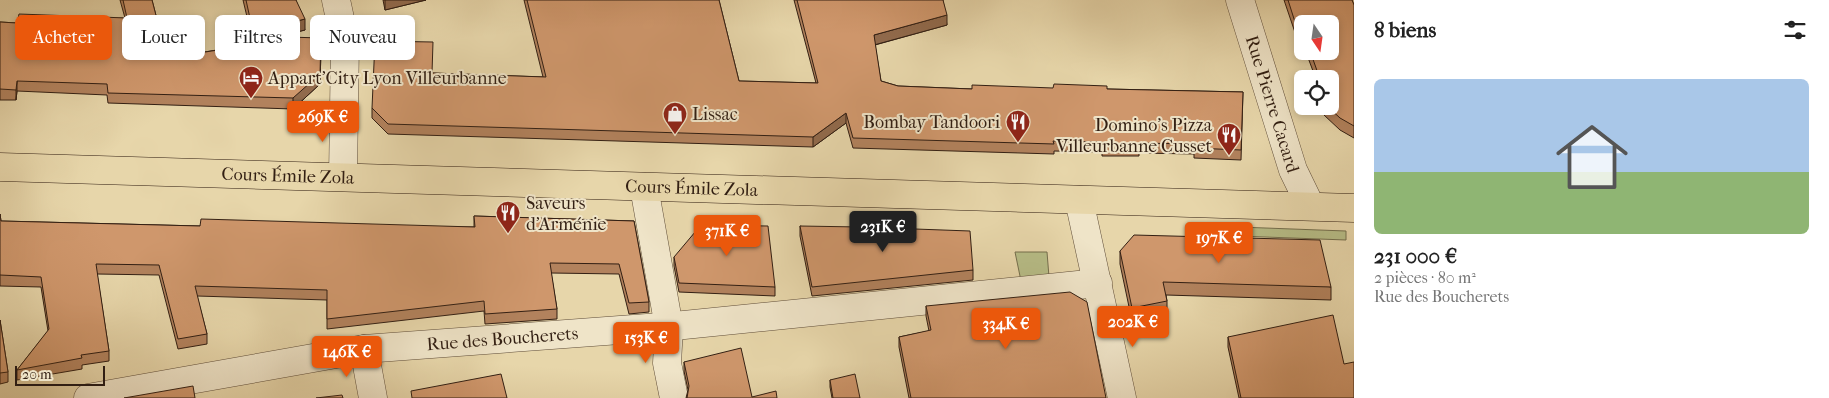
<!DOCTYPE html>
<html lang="fr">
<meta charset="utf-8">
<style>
:root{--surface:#fff;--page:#f2f2f2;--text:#222;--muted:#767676;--line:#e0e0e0;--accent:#ea580c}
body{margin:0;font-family:"IM FELL French Canon",serif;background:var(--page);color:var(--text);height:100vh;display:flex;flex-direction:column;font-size:19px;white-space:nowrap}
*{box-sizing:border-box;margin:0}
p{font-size:16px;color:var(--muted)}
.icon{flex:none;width:28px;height:28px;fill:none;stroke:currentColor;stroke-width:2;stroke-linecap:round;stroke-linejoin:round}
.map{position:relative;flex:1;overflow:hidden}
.sheet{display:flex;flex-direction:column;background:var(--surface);width:475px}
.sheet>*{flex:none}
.top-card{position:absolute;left:15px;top:15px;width:475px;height:45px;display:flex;gap:10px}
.needle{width:32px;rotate:167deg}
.fabs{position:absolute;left:1294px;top:15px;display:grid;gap:10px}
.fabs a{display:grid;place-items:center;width:45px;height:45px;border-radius:8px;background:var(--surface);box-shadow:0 2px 8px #0003;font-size:25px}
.scale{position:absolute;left:15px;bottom:12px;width:90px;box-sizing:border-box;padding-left:5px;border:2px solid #321f13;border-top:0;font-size:14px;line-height:18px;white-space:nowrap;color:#321f13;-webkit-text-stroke:4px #efe4c8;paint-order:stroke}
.price{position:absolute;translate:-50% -42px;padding:0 11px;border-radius:5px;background:var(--accent);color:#fff;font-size:16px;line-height:32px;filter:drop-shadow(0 1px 2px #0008)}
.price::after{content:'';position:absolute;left:50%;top:30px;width:15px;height:11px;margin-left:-8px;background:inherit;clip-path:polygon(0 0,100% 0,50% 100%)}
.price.active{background:#222;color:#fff}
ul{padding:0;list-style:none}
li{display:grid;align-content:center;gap:10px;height:265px;padding:0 20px}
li+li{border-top:1px solid var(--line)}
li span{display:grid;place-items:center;height:155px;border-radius:8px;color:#555}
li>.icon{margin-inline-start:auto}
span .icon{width:90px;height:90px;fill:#fffc;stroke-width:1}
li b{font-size:21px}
h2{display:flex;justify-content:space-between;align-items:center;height:60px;padding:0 20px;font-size:21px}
.tag{padding:0 18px;border-radius:8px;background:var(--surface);box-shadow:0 2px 8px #0003;font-size:18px;line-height:45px}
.tag.active{background:var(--accent);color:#fff}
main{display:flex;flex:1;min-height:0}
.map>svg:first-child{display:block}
.green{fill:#b7bd87;stroke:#746e4d}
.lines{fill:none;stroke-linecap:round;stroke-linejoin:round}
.street-casing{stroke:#5f4d39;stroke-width:29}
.primary-casing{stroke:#321f13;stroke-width:29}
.street{stroke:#efe4c8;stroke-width:28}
.primary{stroke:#e7d6aa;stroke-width:28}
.wall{fill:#b2825d;stroke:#321f13;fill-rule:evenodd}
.shaded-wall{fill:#916a4c;stroke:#321f13}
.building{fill:#cf976c;stroke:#321f13}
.labels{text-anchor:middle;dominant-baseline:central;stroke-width:4;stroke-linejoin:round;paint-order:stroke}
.poi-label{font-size:18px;fill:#321f13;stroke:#efe4c8;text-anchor:start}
.street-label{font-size:18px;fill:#321f13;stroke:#efe4c8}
</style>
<main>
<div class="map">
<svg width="1354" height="398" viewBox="0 0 1354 398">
<rect width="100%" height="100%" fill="#e7d6aa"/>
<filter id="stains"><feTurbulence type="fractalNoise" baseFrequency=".004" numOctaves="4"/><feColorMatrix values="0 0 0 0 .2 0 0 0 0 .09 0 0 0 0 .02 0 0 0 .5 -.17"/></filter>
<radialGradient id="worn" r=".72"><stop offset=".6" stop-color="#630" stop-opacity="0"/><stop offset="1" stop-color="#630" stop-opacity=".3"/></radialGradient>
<g class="green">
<polygon points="1238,227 1346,231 1346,240 1238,236"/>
<polygon points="1015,252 1047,252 1049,277 1021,281"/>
</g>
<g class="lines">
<defs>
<g id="street">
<polyline points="336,0 345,42 343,177"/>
<path id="s1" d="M1240,0l53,170 17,35"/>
<polyline points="644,187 669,327 667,363 674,398"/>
<polyline points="1079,200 1122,398"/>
<polyline points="364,349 373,398"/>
<path id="s2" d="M88,398l276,-49 310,-23 424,-43"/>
</g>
<g id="primary">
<path id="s3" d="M0,167l1354,41"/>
</g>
</defs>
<use href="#street" class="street-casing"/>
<use href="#primary" class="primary-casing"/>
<use href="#street" class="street"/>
<use href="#primary" class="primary"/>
</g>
<g class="wall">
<polygon points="120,0 152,0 167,58 254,44 254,42 253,42 243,0 296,0 305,30 276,37 321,49 320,84 293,109 108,103 107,95 17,91 16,100 0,100 0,22 17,23 125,18"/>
<polygon points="383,0 426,0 385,10"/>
<polygon points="524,0 719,0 739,81 816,83 794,0 943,0 947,25 875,45 881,81 898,86 972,89 1107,89 1243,92 1241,160 1194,158 1194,154 1139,153 1139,156 1102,156 1102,152 1054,151 1054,154 853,148 846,123 813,147 388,134 372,118 372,108 432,73 543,77"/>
<path d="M1284,0h68l2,5v133l-14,-8 -16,-15 -5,-9h11v-27h-14l-9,-24 -4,1zM1302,24l28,27h-28z"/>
<polygon points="0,214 1,221 200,226 474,227 474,216 634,221 649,302 649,312 629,314 619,274 551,273 557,309 557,319 485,324 484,311 327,329 327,300 197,296 207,334 207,344 178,349 159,275 97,274 109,351 109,361 82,365 82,369 17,380 17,370 48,331 41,287 0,286"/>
<polygon points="800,226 973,270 973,280 812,296 800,236"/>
<polygon points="1120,251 1331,287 1331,300 1166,295 1167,301 1167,313 1132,321 1120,264"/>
<polygon points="674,257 775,287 775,296 679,292 674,266"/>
<polygon points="926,306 1106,398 909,398 899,347 899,337 929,331 926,316"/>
<polygon points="0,320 8,372 8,382 0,384"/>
<polygon points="1228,337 1344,364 1354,398 1239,398 1228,347"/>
<polygon points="684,362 752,397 686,398 688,390 684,371"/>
<polygon points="830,380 860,398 832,398 830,387"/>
</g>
<g class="shaded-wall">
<polygon points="385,0 426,0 385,10"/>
<polygon points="947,15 947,25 874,45 874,35"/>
<polygon points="305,19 305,30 256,42 254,36 254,42 253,42 253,32"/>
<polygon points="321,49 320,84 293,109 293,98"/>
<polygon points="1303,51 1307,51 1307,55 1303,56"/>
<polygon points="17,81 17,91 16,100 16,90"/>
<polygon points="846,113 846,123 813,147 813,137"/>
</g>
<g class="building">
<polygon points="123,0 152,0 167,58 256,44 254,36 321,38 320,74 293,98 108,93 107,84 17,81 16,90 0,89 0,22 17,23 19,14 127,18"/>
<polygon points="246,0 296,0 305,19 253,32"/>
<polygon points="527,0 719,0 739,81 818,83 797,0 943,0 947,15 874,35 881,81 898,86 972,89 972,85 1053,88 1054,84 1107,86 1107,89 1243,92 1241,150 1194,148 1194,144 1138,143 1139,146 1102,145 1102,142 1053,141 1054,144 853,138 846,113 813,137 388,124 372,108 375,41 433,42 432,73 546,77"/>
<polygon points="1288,0 1352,0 1354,5 1354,126 1340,118 1327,106 1330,106 1330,79 1320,79 1310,51 1330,51 1330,24 1302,24 1302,44"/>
<polygon points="0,214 1,221 200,226 201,219 475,227 474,216 634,221 649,302 629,303 619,264 550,263 557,309 485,314 484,301 327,319 327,290 195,286 207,334 178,339 159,265 96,264 109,351 81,355 82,358 17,370 49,329 41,277 0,275"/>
<polygon points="701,225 768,226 775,287 679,283 674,257"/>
<polygon points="800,226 860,227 970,231 973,270 812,287"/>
<polygon points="1134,235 1320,240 1331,287 1163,282 1167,301 1132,308 1120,251"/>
<polygon points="1070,292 1087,302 1106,398 911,398 899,337 931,330 926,306"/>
<polygon points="1333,315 1344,364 1354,362 1354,398 1241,398 1228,337"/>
<polygon points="0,320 8,372 0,373"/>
<polygon points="741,348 752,397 776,391 777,398 687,398 689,386 684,362"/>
<polygon points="501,374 507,398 412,398 411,391"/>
<polygon points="855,374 860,398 833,398 830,380"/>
<polygon points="193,386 195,398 124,398"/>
<polygon points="342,395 343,398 316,398"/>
</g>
<defs>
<symbol id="hotel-pin" viewBox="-11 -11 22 30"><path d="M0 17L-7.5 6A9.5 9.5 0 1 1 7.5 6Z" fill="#8f2418" stroke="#efe4c8"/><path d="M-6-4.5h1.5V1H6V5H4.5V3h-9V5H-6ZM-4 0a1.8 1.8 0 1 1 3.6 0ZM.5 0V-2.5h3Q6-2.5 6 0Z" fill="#fff"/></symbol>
<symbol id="shop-pin" viewBox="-11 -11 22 30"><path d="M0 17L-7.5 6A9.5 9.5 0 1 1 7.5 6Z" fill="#8f2418" stroke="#efe4c8"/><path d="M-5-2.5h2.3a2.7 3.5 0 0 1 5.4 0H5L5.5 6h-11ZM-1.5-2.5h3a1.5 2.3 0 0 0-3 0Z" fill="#fff"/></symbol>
<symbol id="restaurant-pin" viewBox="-11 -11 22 30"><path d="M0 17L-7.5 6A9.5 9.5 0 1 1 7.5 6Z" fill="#8f2418" stroke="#efe4c8"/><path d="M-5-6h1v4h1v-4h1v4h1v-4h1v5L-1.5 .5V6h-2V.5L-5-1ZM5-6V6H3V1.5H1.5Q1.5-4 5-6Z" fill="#fff"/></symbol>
</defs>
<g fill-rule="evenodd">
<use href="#hotel-pin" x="237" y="64" width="28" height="38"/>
<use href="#shop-pin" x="661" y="100" width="28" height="38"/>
<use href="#restaurant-pin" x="1004" y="108" width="28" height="38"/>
<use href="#restaurant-pin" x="1215" y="121" width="28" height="38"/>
<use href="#restaurant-pin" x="494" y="199" width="28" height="38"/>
</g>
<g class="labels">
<g class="poi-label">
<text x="268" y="78">Appart'City Lyon Villeurbanne</text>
<text x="692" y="114">Lissac</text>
<text x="1000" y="122" text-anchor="end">Bombay Tandoori</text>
<text x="1212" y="125" text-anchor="end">Domino's Pizza<tspan x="1212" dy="21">Villeurbanne Cusset</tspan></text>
<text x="526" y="203">Saveurs<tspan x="526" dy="21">d'Arménie</tspan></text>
</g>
<g class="street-label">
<text stroke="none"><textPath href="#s1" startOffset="109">Rue Pierre Cacard</textPath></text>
<text stroke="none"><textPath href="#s3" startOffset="288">Cours Émile Zola</textPath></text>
<text stroke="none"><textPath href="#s3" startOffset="692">Cours Émile Zola</textPath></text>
<text stroke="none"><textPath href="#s2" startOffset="419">Rue des Boucherets</textPath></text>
</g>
</g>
<rect width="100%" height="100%" filter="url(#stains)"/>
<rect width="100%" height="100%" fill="url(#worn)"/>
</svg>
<div class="fabs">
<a><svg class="needle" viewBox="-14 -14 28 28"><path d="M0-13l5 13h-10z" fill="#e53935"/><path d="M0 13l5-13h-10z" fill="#767676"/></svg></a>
<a><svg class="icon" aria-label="locate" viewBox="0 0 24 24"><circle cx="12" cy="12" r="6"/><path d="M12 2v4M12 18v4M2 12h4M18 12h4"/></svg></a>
</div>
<div class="scale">20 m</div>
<b class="price" style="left:323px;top:143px">269K €</b>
<b class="price active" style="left:883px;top:253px">231K €</b>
<b class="price" style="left:727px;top:257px">371K €</b>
<b class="price" style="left:1219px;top:264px">197K €</b>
<b class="price" style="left:1133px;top:348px">202K €</b>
<b class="price" style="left:1006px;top:350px">334K €</b>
<b class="price" style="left:646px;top:364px">153K €</b>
<b class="price" style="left:347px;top:378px">146K €</b>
<div class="top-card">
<a class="tag active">Acheter</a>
<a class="tag">Louer</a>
<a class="tag">Filtres</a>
<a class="tag">Nouveau</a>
</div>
</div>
<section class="sheet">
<h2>8 biens<svg class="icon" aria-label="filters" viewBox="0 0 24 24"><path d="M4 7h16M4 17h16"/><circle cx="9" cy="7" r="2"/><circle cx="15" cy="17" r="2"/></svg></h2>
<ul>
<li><span style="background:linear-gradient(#a9c7e8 60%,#8fb573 0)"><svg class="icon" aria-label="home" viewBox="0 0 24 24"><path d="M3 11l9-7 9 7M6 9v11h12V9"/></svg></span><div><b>231 000 €</b><p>2 pièces · 80 m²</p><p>Rue des Boucherets</p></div></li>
</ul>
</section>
</main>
